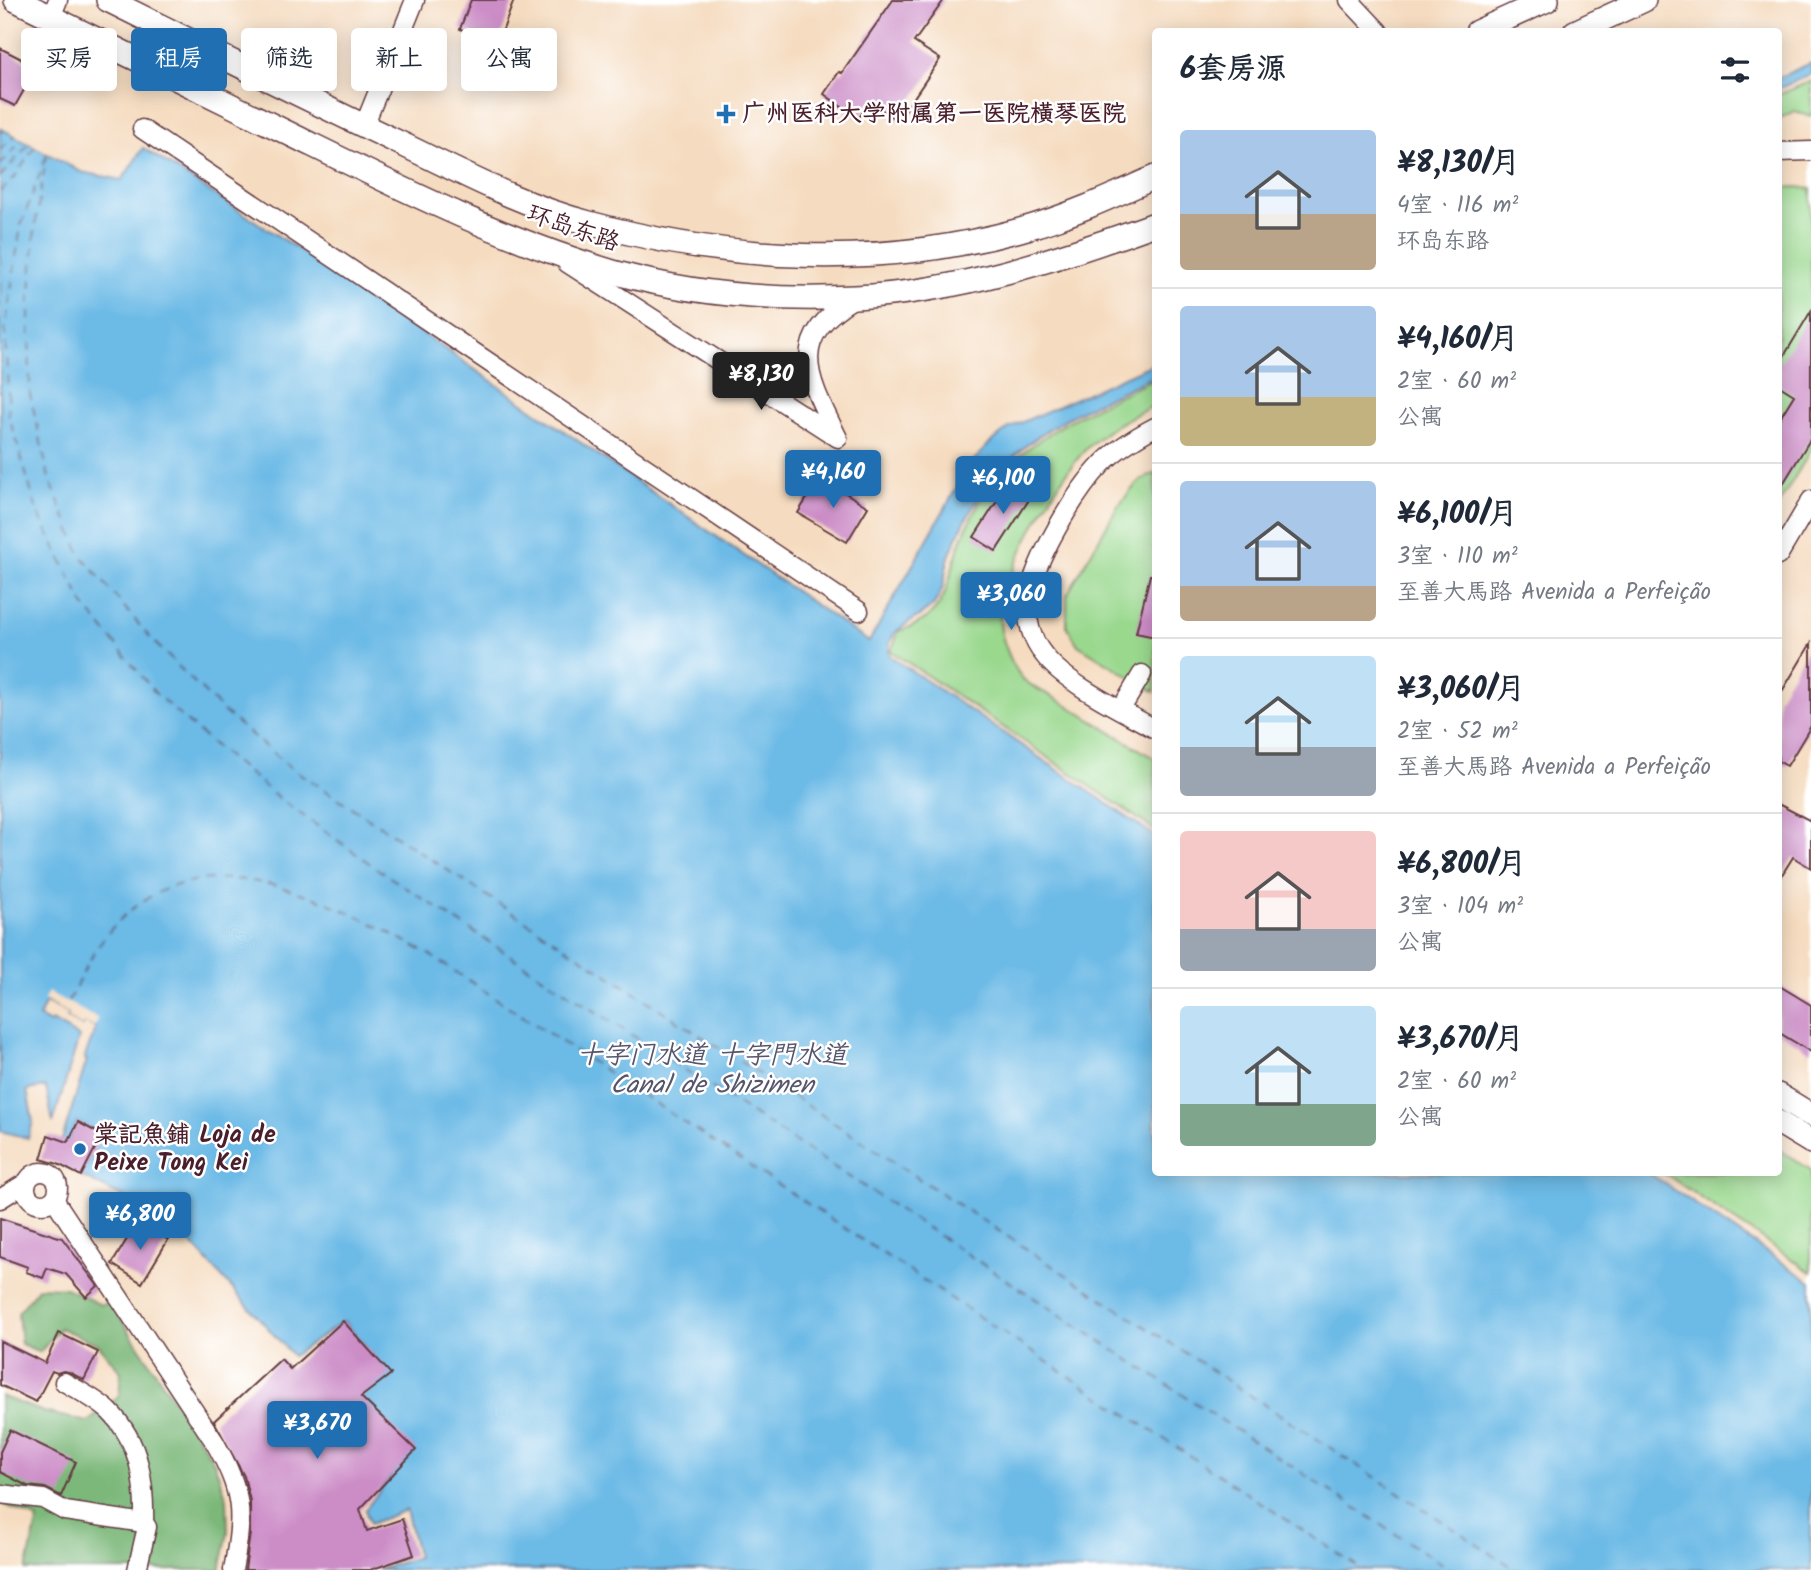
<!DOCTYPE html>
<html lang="zh">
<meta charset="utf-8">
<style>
:root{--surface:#fff;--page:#f6f6f7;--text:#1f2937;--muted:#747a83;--line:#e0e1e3;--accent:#1f6fb2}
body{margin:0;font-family:Kalam,"LXGW WenKai TC",sans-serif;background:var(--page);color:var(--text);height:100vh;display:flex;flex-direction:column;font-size:26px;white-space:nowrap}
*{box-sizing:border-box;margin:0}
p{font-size:23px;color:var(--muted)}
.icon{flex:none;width:38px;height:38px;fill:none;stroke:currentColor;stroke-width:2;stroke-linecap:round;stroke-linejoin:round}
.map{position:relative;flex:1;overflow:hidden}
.drawer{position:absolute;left:1152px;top:28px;width:630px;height:1148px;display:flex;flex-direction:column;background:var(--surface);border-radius:7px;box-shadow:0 4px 18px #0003}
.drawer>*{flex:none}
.hud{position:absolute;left:21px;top:28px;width:665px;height:63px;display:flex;gap:14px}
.price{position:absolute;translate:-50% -60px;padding:0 16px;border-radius:7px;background:var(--accent);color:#fff;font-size:23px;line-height:46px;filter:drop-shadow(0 2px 4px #0008)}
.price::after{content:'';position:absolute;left:50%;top:42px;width:21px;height:16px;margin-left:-10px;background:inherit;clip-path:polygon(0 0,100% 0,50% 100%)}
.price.selected{background:#222;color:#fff}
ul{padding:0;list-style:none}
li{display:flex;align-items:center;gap:21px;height:175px;padding:0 28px}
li+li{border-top:2px solid var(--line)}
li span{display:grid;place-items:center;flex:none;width:196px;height:140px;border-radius:7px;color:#555}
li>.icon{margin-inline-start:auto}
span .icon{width:84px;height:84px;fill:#fffc;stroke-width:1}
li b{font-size:30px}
h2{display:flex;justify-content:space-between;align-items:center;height:84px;padding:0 28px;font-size:30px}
.tag{padding:0 24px;border-radius:7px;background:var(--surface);box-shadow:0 4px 18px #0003;font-size:24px;line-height:63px}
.tag.selected{background:var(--accent);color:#fff}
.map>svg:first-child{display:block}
.green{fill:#9ad88e;stroke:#727c5c;stroke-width:2}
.forest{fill:#7bb879;stroke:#626c52;stroke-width:2}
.water{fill:#6cbae6;stroke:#5b6c88;stroke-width:2}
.pier{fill:#f5dbbf}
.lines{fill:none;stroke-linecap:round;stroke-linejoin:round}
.ferry{stroke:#56556c;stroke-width:2;stroke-dasharray:9 7;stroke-linecap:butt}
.building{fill:#cc8dc7}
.minor-casing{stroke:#643b41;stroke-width:21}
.major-casing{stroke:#643b41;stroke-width:26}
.minor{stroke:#fff;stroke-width:18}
.major{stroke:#fff;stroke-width:23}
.poi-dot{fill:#1f6fb2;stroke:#fff;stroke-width:2.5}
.labels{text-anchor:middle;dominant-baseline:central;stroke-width:5;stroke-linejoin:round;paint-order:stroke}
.poi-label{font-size:24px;font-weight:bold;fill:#4a1f2b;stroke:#fff;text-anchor:start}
.street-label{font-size:24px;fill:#4a1f2b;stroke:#fff}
.water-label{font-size:26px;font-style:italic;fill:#56556c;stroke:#fff}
</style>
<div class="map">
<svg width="1811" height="1570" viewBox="0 0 1811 1570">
<rect width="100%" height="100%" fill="#fff"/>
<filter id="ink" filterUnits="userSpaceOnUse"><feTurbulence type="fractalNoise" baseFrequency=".0143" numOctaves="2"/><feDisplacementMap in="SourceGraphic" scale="14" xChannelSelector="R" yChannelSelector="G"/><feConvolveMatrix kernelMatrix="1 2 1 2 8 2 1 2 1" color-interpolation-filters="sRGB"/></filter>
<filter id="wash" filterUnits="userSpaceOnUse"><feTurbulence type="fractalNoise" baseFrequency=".00686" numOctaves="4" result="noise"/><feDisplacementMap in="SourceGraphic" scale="28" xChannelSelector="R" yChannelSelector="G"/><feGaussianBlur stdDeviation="1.57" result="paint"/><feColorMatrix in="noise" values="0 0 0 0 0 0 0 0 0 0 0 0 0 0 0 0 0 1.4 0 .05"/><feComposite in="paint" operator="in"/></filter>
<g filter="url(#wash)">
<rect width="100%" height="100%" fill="#f5dbbf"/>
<g class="green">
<polygon points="1811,81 1811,116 1795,111 1778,119 1778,95"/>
<polygon points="1798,187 1811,189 1811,450 1778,505 1778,188"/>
<path d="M1155,379v26c-25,12 -47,23 -67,42 -31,30 -87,130 -88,173 0,17 12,47 23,59 9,9 26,15 37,22 31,19 63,38 95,58v71l-264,-179 8,-20c51,-15 46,-46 61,-87 8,-21 19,-44 33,-61 42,-51 103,-77 162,-104z"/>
<polygon points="1155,473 1155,692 1078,645 1067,627 1067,595 1118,506 1138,482"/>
<polygon points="1778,1149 1811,1170 1811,1272 1664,1173 1778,1172"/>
</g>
<polygon class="forest" points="39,1287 66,1288 101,1305 110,1302 214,1462 227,1499 228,1533 220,1570 26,1570 38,1519 0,1503 0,1396 44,1412 88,1422 119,1396 121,1372 98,1344 60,1328 40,1352 21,1344 18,1313"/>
<g class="water">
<polygon points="1811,63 1811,74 1778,89 1778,78"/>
<path d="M0,128l81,44 41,8 21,-32 201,131 525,363 100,-176 20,-22 20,-16 146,-65v13c-81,37 -146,61 -190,145 -6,12 -13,26 -17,39 -4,16 -3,30 -14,44 -16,19 -51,22 -44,52l265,180v336l494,1 162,109v288h-1433l40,-13 -12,-47 -36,14 -5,-14 48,-62 -93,-16 67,-60 -43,-51 -51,35 -117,-130 -16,-10 -79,-40 21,-42 -25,-12 -19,42 4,-24 25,-80 -3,-1 12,-31 -11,-6 -2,4 -16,-8 2,-4 -23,-12 -7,15 11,6 2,-2 27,16 -26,86 -7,-36 -19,3 6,32 -5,16 -28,-7z"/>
</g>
<polygon class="pier" points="48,992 98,1019 94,1027 84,1022 83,1026 67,1018 69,1014 44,1000"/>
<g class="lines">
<g class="ferry">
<polyline points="0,133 4,130"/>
<polyline points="0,150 15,135"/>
<polyline points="47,152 35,227 29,306 30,394 49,478 81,555 151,639 223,711 290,767 1517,1570"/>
<polyline points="46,157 21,225 5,330 9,416 37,511 84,605 157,695 209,741 284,802 379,870 1451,1570"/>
<polyline points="0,165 23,139"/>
<polyline points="0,177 30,143"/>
<polyline points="0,192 15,177 35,146"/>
<path d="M68,1002c14,-27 26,-55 47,-77 88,-96 225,-21 315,30l933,615"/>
</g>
</g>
<g id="blocks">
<g class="building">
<polygon points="471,0 514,0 498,43 460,29"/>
<polygon points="893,0 944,0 914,42 940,59 898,121 870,102 858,119 824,94 839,72 842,73"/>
<polygon points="0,48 37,67 15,106 0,99"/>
<polygon points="1811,311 1811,438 1778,492 1778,421 1794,395 1778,385 1778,366"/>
<polygon points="820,477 868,507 847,542 798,513"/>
<polygon points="1010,481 1032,495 996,551 974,537"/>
<polygon points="1150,575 1155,575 1155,637 1136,633"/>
<polygon points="1811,643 1811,726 1787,766 1778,761 1778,698"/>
<polygon points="1778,804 1811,821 1811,868 1793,857 1778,881"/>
<polygon points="1778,985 1811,1005 1811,1052 1778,1032"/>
<polygon points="78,1122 102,1135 81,1176 58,1164 41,1159 48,1135 68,1142"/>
<polygon points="0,1218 62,1238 98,1286 86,1297 66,1274 47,1268 43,1278 26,1272 28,1267 0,1257"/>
<polygon points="138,1221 168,1240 142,1283 112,1264"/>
<polygon points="343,1321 391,1374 361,1397 416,1450 360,1509 367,1531 402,1519 414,1555 370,1570 245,1570 250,1533 250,1501 244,1476 214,1421 281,1359 290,1369"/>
<polygon points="59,1333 98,1352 84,1380 69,1372 63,1371 57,1373 52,1371 36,1402 0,1385 0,1341 45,1363"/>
<polygon points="10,1430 76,1462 61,1496 45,1488 27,1486 0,1472 0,1452"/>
</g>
</g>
</g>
<g filter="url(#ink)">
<use href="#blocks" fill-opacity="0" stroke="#643b41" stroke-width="2"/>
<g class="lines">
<defs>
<g id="minor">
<polyline points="1349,0 1379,32"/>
<polyline points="51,17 58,0"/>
<polyline points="364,126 415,0"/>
<polyline points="142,129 859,611"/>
<polyline points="1778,152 1811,151"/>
<path d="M567,263l271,175c-30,-61 -53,-99 18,-141"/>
<path d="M1155,427c-19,10 -38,21 -53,37 -27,28 -68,97 -74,135 -3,19 4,42 16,56 22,29 79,56 111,74"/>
<polyline points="1778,556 1811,500"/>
<polyline points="1121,709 1142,674"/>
<circle cx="42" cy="1188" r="16"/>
<polyline points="0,1199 27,1182"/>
<path d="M54,1199l160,242c29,52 30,70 19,129"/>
<path d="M64,1382c15,9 34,18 46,30 30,30 35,71 34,111l3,4 -10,43"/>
<polyline points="0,1494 43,1499 65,1511 144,1523"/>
</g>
<g id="major">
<path d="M16,0c95,46 189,93 284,139 102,50 204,101 313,133 77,22 162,29 242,25 104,-5 203,-38 300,-73"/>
<path d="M108,0c98,49 197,98 296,145 60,29 120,61 185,78 140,38 290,46 431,7 47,-13 91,-33 135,-53"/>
<polyline points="1477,32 1547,0"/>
<polyline points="1575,32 1644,0"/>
<polyline points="1778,1095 1811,1115"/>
<polyline points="1778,1122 1811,1142"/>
</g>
</defs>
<use href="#minor" class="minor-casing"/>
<use href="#major" class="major-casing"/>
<use href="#minor" class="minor"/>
<use href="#major" class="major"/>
</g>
</g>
<g class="poi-dot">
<path d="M722.5 103.5h7v7h7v7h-7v7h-7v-7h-7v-7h7z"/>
<circle cx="80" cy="1149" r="7"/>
</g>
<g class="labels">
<g class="poi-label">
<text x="742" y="114">广州医科大学附属第一医院横琴医院</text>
<text x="94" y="1135">棠記魚鋪 Loja de<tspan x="94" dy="28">Peixe Tong Kei</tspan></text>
</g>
<g class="street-label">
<text transform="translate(573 229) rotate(19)">环岛东路</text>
</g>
<g class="water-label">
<text x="712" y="1056">十字门水道 十字門水道<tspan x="712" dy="30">Canal de Shizimen</tspan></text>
</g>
</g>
</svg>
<b class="price selected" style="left:761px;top:412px">¥8,130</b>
<b class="price" style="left:833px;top:510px">¥4,160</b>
<b class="price" style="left:1003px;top:516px">¥6,100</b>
<b class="price" style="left:1011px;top:632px">¥3,060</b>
<b class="price" style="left:140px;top:1252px">¥6,800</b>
<b class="price" style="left:317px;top:1461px">¥3,670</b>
<div class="hud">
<a class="tag">买房</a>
<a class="tag selected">租房</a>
<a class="tag">筛选</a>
<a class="tag">新上</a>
<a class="tag">公寓</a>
</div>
<section class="drawer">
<h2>6套房源<svg class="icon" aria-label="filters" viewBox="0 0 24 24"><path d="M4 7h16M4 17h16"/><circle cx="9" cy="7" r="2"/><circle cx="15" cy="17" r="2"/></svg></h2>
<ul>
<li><span style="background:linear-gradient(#a9c7e8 60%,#b9a48a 0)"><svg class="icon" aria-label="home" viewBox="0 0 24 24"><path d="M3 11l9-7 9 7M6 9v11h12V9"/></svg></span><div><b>¥8,130/月</b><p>4室 · 116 m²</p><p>环岛东路</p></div></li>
<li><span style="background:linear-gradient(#a9c7e8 65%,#c2b280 0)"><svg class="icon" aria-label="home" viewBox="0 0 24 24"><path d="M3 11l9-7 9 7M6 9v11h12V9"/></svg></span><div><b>¥4,160/月</b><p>2室 · 60 m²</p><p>公寓</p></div></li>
<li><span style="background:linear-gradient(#a9c7e8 75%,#b9a48a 0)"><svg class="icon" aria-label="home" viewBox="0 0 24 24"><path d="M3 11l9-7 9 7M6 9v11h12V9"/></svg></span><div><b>¥6,100/月</b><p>3室 · 110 m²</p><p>至善大馬路 Avenida a Perfeição</p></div></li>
<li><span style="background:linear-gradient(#bfe0f5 65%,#9aa5b1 0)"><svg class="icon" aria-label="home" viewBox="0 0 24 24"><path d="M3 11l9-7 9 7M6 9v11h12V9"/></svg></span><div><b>¥3,060/月</b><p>2室 · 52 m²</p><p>至善大馬路 Avenida a Perfeição</p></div></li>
<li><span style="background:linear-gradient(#f6c9c9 70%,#9aa5b1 0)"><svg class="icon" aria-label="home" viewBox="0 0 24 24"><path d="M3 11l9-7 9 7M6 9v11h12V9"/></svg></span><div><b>¥6,800/月</b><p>3室 · 104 m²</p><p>公寓</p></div></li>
<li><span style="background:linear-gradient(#bfe0f5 70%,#7fa58c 0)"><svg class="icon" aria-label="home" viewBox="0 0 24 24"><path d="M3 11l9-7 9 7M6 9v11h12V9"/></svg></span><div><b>¥3,670/月</b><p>2室 · 60 m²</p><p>公寓</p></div></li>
</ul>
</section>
</div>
